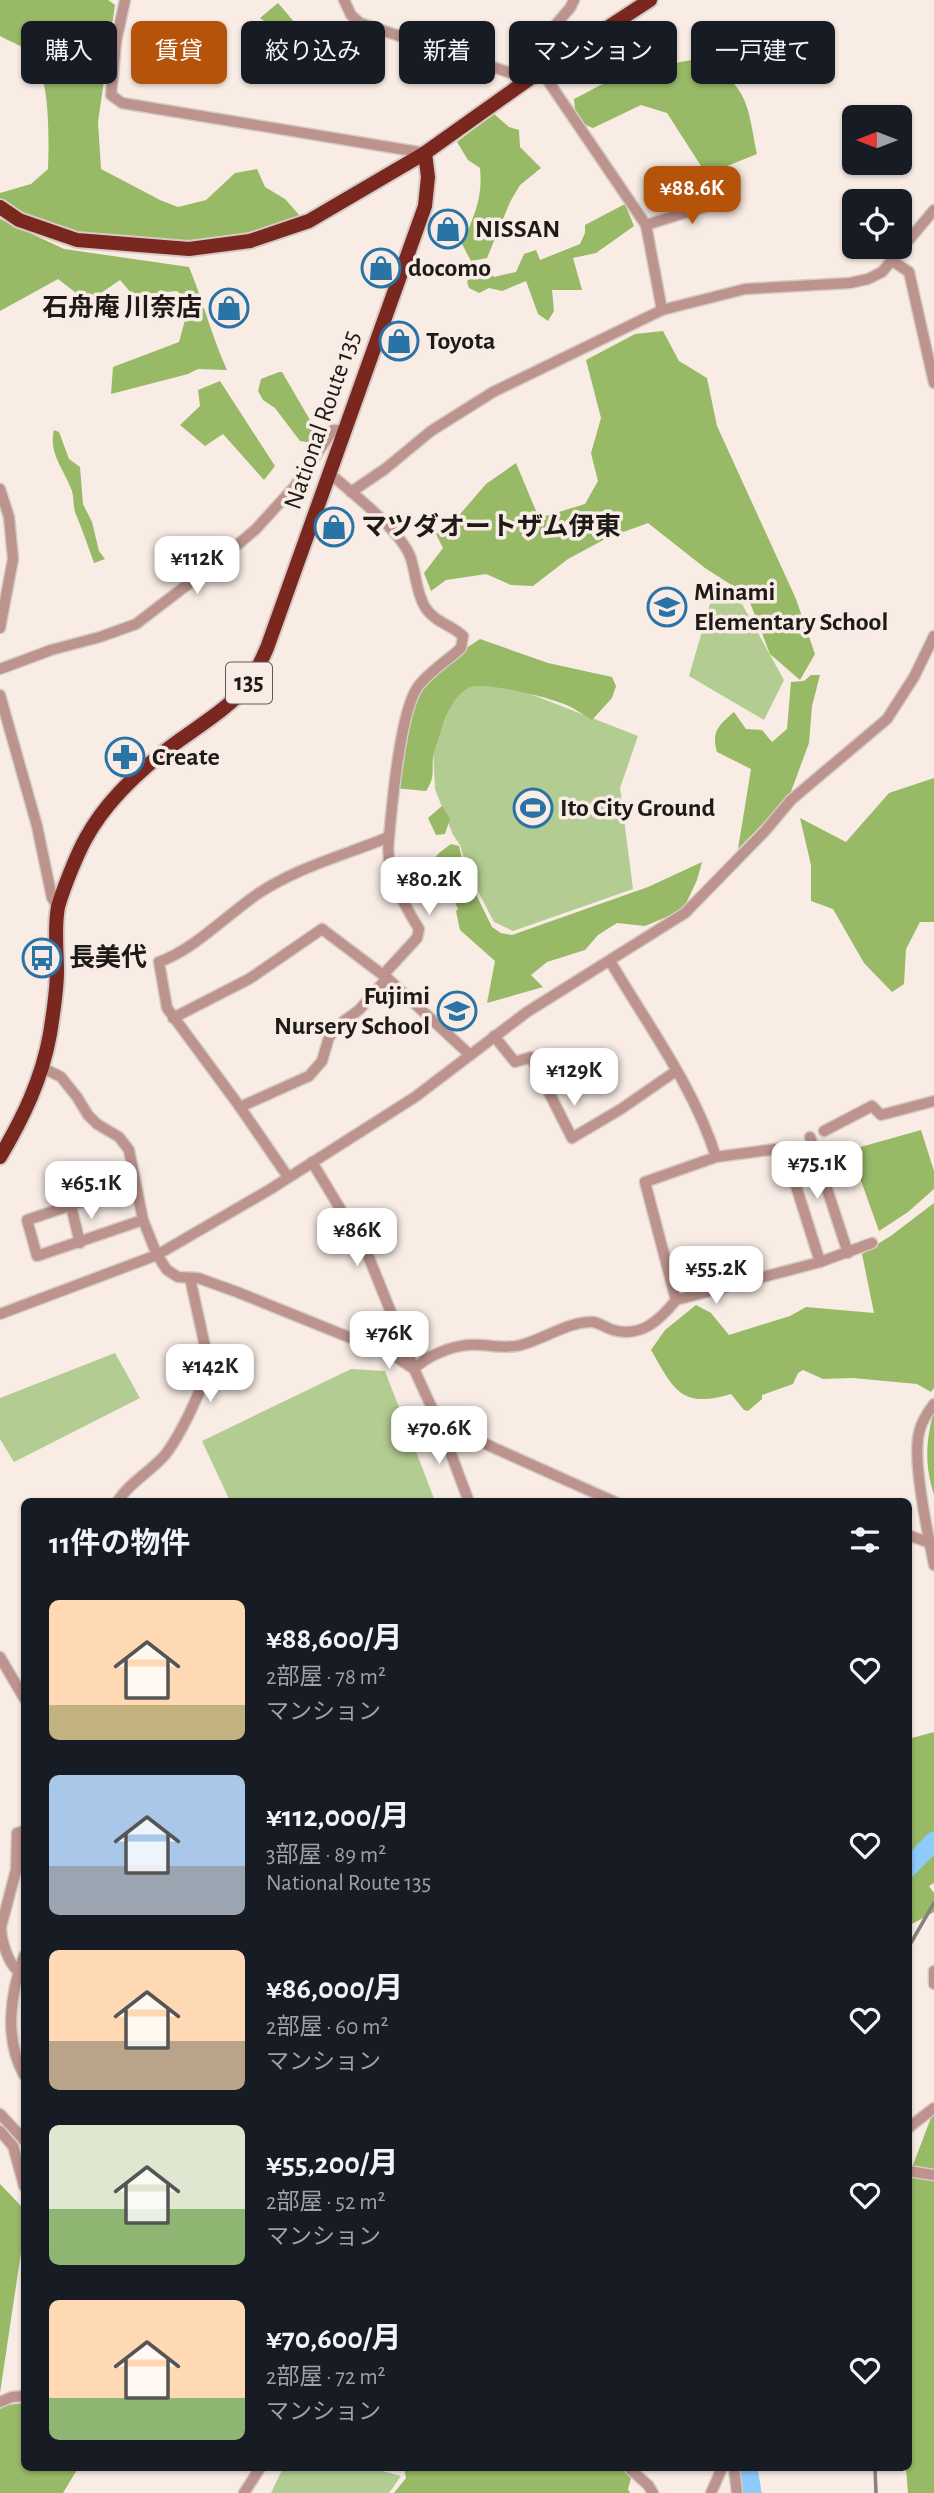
<!DOCTYPE html>
<html lang="ja">
<meta charset="utf-8">
<style>
:root{--surface:#171b24;--page:#242831;--text:#f1f3f6;--muted:#9ea1a6;--accent:#b45309}
body{margin:0;font-family:"Alegreya Sans","Noto Sans JP",sans-serif;background:var(--page);color:var(--text);height:100vh;display:flex;flex-direction:column;font-size:26px;white-space:nowrap}
*{box-sizing:border-box;margin:0}
p{font-size:23px;color:var(--muted)}
.icon{flex:none;width:38px;height:38px;fill:none;stroke:currentColor;stroke-width:2;stroke-linecap:round;stroke-linejoin:round}
.map{position:relative;flex:1;overflow:hidden}
.side{position:absolute;left:21px;top:1498px;width:891px;height:973px;display:flex;flex-direction:column;background:var(--surface);border-radius:10px;box-shadow:0 2px 5px #0004}
.side>*{flex:none}
.banner{position:absolute;left:21px;top:21px;width:892px;height:63px;display:flex;gap:14px}
.needle{width:46px;rotate:270deg}
.tools{position:absolute;left:842px;top:105px;display:grid;gap:14px}
.tools a{display:grid;place-items:center;width:70px;height:70px;border-radius:10px;background:var(--surface);box-shadow:0 2px 5px #0004;font-size:35px}
.price{position:absolute;translate:-50% -60px;padding:0 16px;border-radius:14px;background:#fff;color:#222;font-size:23px;line-height:46px;filter:drop-shadow(0 2px 4px #0008)}
.price::after{content:'';position:absolute;left:50%;top:42px;width:21px;height:16px;margin-left:-10px;background:inherit;clip-path:polygon(0 0,100% 0,50% 100%)}
.price.active{background:var(--accent);color:#fff}
ul{padding:0;list-style:none}
li{display:flex;align-items:center;gap:21px;height:175px;padding:0 28px}
li span{display:grid;place-items:center;flex:none;width:196px;height:140px;border-radius:10px;color:#555}
li>.icon{margin-inline-start:auto}
span .icon{width:84px;height:84px;fill:#fffc;stroke-width:1}
li b{font-size:30px}
h2{display:flex;justify-content:space-between;align-items:center;height:84px;padding:0 28px;font-size:30px}
.tag{padding:0 24px;border-radius:10px;background:var(--surface);box-shadow:0 2px 5px #0004;font-size:24px;line-height:63px}
.tag.active{background:var(--accent);color:#fff}
.map>svg:first-child{display:block}
.green{fill:#b3cc91}
.forest{fill:#98b966}
.lines{fill:none;stroke-linecap:round;stroke-linejoin:round}
.river{stroke:#8ecafa;stroke-width:19}
.minor-casing{stroke:#d5cac4;stroke-width:13}
.highway-casing{stroke:#d5cac4;stroke-width:18}
.minor{stroke:#bd938d;stroke-width:10}
.highway{stroke:#79271f;stroke-width:14}
.rail{stroke:#88807c;stroke-width:3.5}
.labels{text-anchor:middle;dominant-baseline:central;stroke-width:7;stroke-linejoin:round;paint-order:stroke}
.shield{fill:#f8ece5;stroke:#5f5955;stroke-width:2}
.shield-label{font-size:24px;font-weight:bold;fill:#1e1a17}
.poi-label{font-size:26px;font-weight:bold;fill:#1e1a17;stroke:#f8ece5;text-anchor:start}
.street-label{font-size:26px;fill:#1e1a17;stroke:#f8ece5}
</style>
<div class="map">
<svg width="934" height="2493" viewBox="0 0 934 2493">
<rect width="100%" height="100%" fill="#f8ece5"/>
<g class="green">
<polygon points="712,597 742,604 784,680 764,720 689,676"/>
<polygon points="492,679 638,736 620,788 633,889 513,931 494,922 468,872 460,845 453,835 435,789 433,749 458,688"/>
<polygon points="115,1353 140,1398 14,1462 0,1439 0,1398"/>
<polygon points="351,1369 385,1371 435,1501 230,1501 202,1441"/>
<polygon points="283,2468 371,2468 401,2476 389,2493 271,2493"/>
</g>
<g class="forest">
<path d="M0,0h108l7,5 -17,117 3,47 59,31 18,7 28,-7 29,-27 22,-4 8,18 20,12 16,18 -54,20 -95,9 -62,-5 -90,-35v-13l31,-9 17,-15c1,-27 3,-100 -19,-117 -8,-7 -20,-11 -29,-16z"/>
<polygon points="278,3 313,44 317,60 309,69 289,79 279,72 276,47 262,48 262,37 267,23 260,18"/>
<path d="M704,58c45,32 43,44 53,96l-30,12 -24,3 -36,-56 -26,-8 -48,23 -17,-7 -2,-22 44,-23 28,-4 34,-10z"/>
<path d="M494,114l15,13 10,3 1,17 21,21 -21,17 -10,17 -23,56 -16,3 -9,-17c12,-28 21,-45 18,-76l-12,-8 -11,-18z"/>
<polygon points="625,204 634,226 596,253 573,258 582,290 552,290 554,311 548,321 538,314 526,281 502,291 489,288 479,293 469,288 467,282 476,265 484,267 494,277 516,272 524,254 536,250 540,260 580,244 585,233 585,225"/>
<path d="M0,219l64,30 125,18c14,34 23,70 38,103l-29,-1 -10,5 -77,20 2,-27 66,-25 11,-40 -13,-11 -44,4 -13,-15 -32,22 -30,-23 -58,32z"/>
<polygon points="663,331 679,361 707,378 717,426 796,599 815,654 800,680 770,654 747,595 705,568 648,523 607,538 568,559 533,586 511,585 486,574 446,580 431,591 424,573 443,548 436,534 455,520 486,484 516,463 539,518 585,504 598,481 591,453 601,418 586,360 635,334"/>
<polygon points="279,372 282,372 317,432 312,443 300,441 275,408 263,400 258,391 261,379"/>
<polygon points="220,381 275,466 264,480 223,434 205,446 180,425 200,406 198,390"/>
<path d="M54,430l5,2 10,27 11,8 3,37 9,18 7,29 6,8 -11,4c-6,-17 -12,-34 -19,-51 -2,-7 -1,-14 -3,-21 -8,-22 -24,-38 -18,-61z"/>
<path d="M480,639l68,24 64,14 4,9 -4,12 -20,22c-8,-5 -15,-10 -23,-14 -16,-8 -88,-26 -101,-18 -20,11 -26,42 -33,61 -6,17 3,24 -9,42l-32,-3 14,-75 29,-46z"/>
<path d="M811,675h9l-8,31 -3,37 -20,54 -51,52 13,-80 -34,-17c-6,-21 2,-27 17,-40l12,17 16,1 10,12 15,-13 4,-47 13,-1z"/>
<polygon points="934,778 934,922 920,922 906,949 904,984 892,992 864,963 833,909 811,901 811,865 800,818 846,842 889,793"/>
<polygon points="442,806 450,819 445,834 436,835 428,818"/>
<path d="M451,844l8,2 6,26 27,55 9,6 11,2 136,-48 54,-25 -5,18 -14,30 -38,16 -28,-3 -19,12 -13,15 -38,12 -16,13 12,12 -56,16 8,-42 -35,-31 -4,-19 2,-2 -6,-13h-10l-13,-9c-4,-23 5,-31 22,-43z"/>
<polygon points="921,1130 934,1171 934,1189 908,1212 879,1231 850,1150"/>
<path d="M934,1203v185l-3,4 -14,-8 -64,-6 -30,1 -20,-9 -5,3 -5,11 -31,11v4l-14,12 -4,-1 -13,-16c-50,15 -57,-4 -80,-44l14,-20 31,-25 15,8 18,22 61,-19 16,-9 68,6 -12,-59 30,-19z"/>
<path d="M934,1410v85c-10,-32 -8,-54 0,-85z"/>
<polygon points="934,1732 934,1883 929,1886 934,1893 934,1912 908,1926 908,1739"/>
<polygon points="934,2110 934,2493 908,2493 906,2468 908,2468 908,2178"/>
<polygon points="0,2184 24,2209 24,2232 0,2393"/>
<polygon points="24,2403 24,2468 78,2468 63,2493 0,2493 0,2409 7,2405"/>
<polygon points="404,2468 634,2468 628,2489 630,2493 394,2493 406,2478"/>
</g>
<g class="lines">
<g class="river">
<polyline points="908,1868 934,1841"/>
<polyline points="748,2468 752,2493"/>
</g>
<defs>
<g id="minor">
<polyline points="125,0 116,42 111,95 122,103 425,153"/>
<polyline points="344,0 351,15 360,23 529,79"/>
<polyline points="542,72 646,225 662,310"/>
<polyline points="521,75 526,59 570,8 574,0"/>
<polyline points="646,225 729,199"/>
<polyline points="891,260 909,272 934,383"/>
<polyline points="0,489 9,517 13,559 0,628"/>
<polyline points="351,492 385,469 431,431 493,392 662,310 745,289 850,283 868,279 882,272 934,210"/>
<polyline points="0,669 51,650 100,637 136,624 217,562 256,529 295,486 333,430 344,430"/>
<polyline points="0,695 37,826 52,898 58,907"/>
<path d="M610,961c37,63 84,126 106,196"/>
<path d="M383,975l34,-37 2,-9c-17,-28 -35,-58 -30,-92"/>
<polyline points="173,1018 249,979 322,929 387,978 469,1054"/>
<polyline points="494,1036 515,1062 531,1057 572,1138 621,1109 676,1071"/>
<polyline points="43,1068 61,1077 77,1097 88,1115 97,1124 119,1137 129,1150 143,1220 157,1255 167,1270 178,1277 198,1278 237,1292 393,1355 414,1369 437,1419 492,1447 615,1502"/>
<path d="M240,1107l-73,-99 -8,-46c34,-12 67,-46 97,-67 39,-27 89,-40 133,-58 3,-33 11,-123 28,-149 11,-16 30,-27 44,-40l2,-12c-11,-11 -29,-14 -38,-29 -9,-14 -9,-35 -15,-51 -10,-25 -54,-60 -75,-78l-7,-2"/>
<polyline points="824,1131 872,1106 881,1115 934,1101"/>
<polyline points="810,1137 848,1253"/>
<path d="M312,1162l55,91 47,116c13,-13 35,-22 53,-24 18,-2 36,5 54,0 23,-6 48,-24 72,-23 7,1 13,6 20,8 28,8 47,-10 63,-30l144,-38 52,-19"/>
<polyline points="288,1177 240,1107 309,1076 322,1061 329,1037 344,1021 359,1010 387,978"/>
<polyline points="135,1184 27,1220 37,1256 143,1220"/>
<polyline points="71,1206 80,1243"/>
<polyline points="676,1300 645,1182 716,1157 784,1148 820,1262"/>
<polyline points="0,1314 157,1255 269,1190 415,1097 527,1012 685,913 765,831 791,800 887,719 914,677 934,636"/>
<path d="M934,1404c-7,9 -13,18 -15,29 -7,28 9,101 15,132"/>
<polyline points="438,1419 469,1502"/>
<path d="M117,1502c12,-19 33,-30 48,-47 14,-18 42,-72 43,-95l-18,-82"/>
<polyline points="908,1535 930,1543"/>
<polyline points="0,1657 24,1698"/>
<path d="M24,1956c-14,37 -20,84 0,119"/>
<path d="M18,1971c-10,-8 -17,-31 -17,-44l15,-57 1,-37 7,-2"/>
<polyline points="934,1971 934,1984"/>
<polyline points="0,2114 24,2140"/>
<polyline points="908,2128 934,2108"/>
<polyline points="0,2131 13,2146 24,2186"/>
<polyline points="908,2171 934,2175"/>
<polyline points="0,2402 12,2397 24,2396"/>
<polyline points="629,2468 648,2485 653,2493"/>
<polyline points="734,2468 737,2493"/>
<polyline points="244,2493 260,2468"/>
<polyline points="711,2493 722,2468"/>
</g>
<g id="highway">
<polyline points="0,207 19,220 77,240 189,249 250,241 309,221 425,153 529,79 650,0"/>
<path d="M0,1157c23,-39 42,-78 50,-123 3,-20 7,-43 7,-63 0,-21 -3,-43 1,-64 5,-18 19,-53 28,-69 18,-33 45,-59 74,-83 28,-23 63,-41 87,-69 9,-12 14,-25 20,-38l158,-442 3,-29 -3,-24"/>
</g>
</defs>
<use href="#minor" class="minor-casing"/>
<use href="#highway" class="highway-casing"/>
<use href="#minor" class="minor"/>
<use href="#highway" class="highway"/>
<g class="rail">
<polyline points="908,1948 934,1903"/>
<polyline points="875,2468 876,2493"/>
</g>
</g>
<defs>
<symbol id="shop-ring" viewBox="-11 -11 22 22"><circle r="9.5" fill="#f8ece5" stroke="#2a73a7" stroke-width="1.5"/><path d="M-5-2.5h2.3a2.7 3.5 0 0 1 5.4 0H5L5.5 6h-11ZM-1.5-2.5h3a1.5 2.3 0 0 0-3 0Z" fill="#2a73a7"/></symbol>
<symbol id="school-ring" viewBox="-11 -11 22 22"><circle r="9.5" fill="#f8ece5" stroke="#2a73a7" stroke-width="1.5"/><path d="M0-5L7-2L0 1L-7-2ZM-4 1L0 2.5L4 1V4Q0 6-4 4Z" fill="#2a73a7"/></symbol>
<symbol id="pharmacy-ring" viewBox="-11 -11 22 22"><circle r="9.5" fill="#f8ece5" stroke="#2a73a7" stroke-width="1.5"/><path d="M-2-6h4v4h4v4h-4v4h-4v-4h-4v-4h4Z" fill="#2a73a7"/></symbol>
<symbol id="stadium-ring" viewBox="-11 -11 22 22"><circle r="9.5" fill="#f8ece5" stroke="#2a73a7" stroke-width="1.5"/><path d="M0-5a6.5 5 0 1 0 0 10a6.5 5 0 1 0 0-10ZM-3.5-1.8h7v3.6h-7Z" fill="#2a73a7"/></symbol>
<symbol id="bus-ring" viewBox="-11 -11 22 22"><circle r="9.5" fill="#f8ece5" stroke="#2a73a7" stroke-width="1.5"/><path d="M-5-6H5V4H4V6H2V4H-2V6H-4V4H-5ZM-3.5-4V0h7V-4ZM-3.5 1.2v1.5H-2V1.2ZM2 1.2v1.5H3.5V1.2Z" fill="#2a73a7"/></symbol>
</defs>
<g fill-rule="evenodd">
<use href="#shop-ring" x="426" y="207" width="44" height="44"/>
<use href="#shop-ring" x="359" y="246" width="44" height="44"/>
<use href="#shop-ring" x="207" y="286" width="44" height="44"/>
<use href="#shop-ring" x="377" y="319" width="44" height="44"/>
<use href="#shop-ring" x="312" y="505" width="44" height="44"/>
<use href="#school-ring" x="645" y="585" width="44" height="44"/>
<use href="#pharmacy-ring" x="103" y="735" width="44" height="44"/>
<use href="#stadium-ring" x="511" y="786" width="44" height="44"/>
<use href="#bus-ring" x="20" y="936" width="44" height="44"/>
<use href="#school-ring" x="435" y="989" width="44" height="44"/>
</g>
<g class="labels">
<rect class="shield" x="226" y="662.5" width="46" height="41" rx="5"/>
<g class="shield-label">
<text x="249" y="683">135</text>
</g>
<g class="poi-label">
<text x="475" y="229">NISSAN</text>
<text x="408" y="268">docomo</text>
<text x="202" y="308" text-anchor="end">石舟庵 川奈店</text>
<text x="426" y="341">Toyota</text>
<text x="361" y="527">マツダオートザム伊東</text>
<text x="694" y="592">Minami<tspan x="694" dy="30">Elementary School</tspan></text>
<text x="152" y="757">Create</text>
<text x="560" y="808">Ito City Ground</text>
<text x="69" y="958">長美代</text>
<text x="430" y="996" text-anchor="end">Fujimi<tspan x="430" dy="30">Nursery School</tspan></text>
</g>
<g class="street-label">
<text transform="translate(322 420) rotate(-71)">National Route 135</text>
</g>
</g>
</svg>
<div class="tools">
<a><svg class="needle" viewBox="-14 -14 28 28"><path d="M0-13l5 13h-10z" fill="#e53935"/><path d="M0 13l5-13h-10z" fill="#9ea1a6"/></svg></a>
<a><svg class="icon" aria-label="locate" viewBox="0 0 24 24"><circle cx="12" cy="12" r="6"/><path d="M12 2v4M12 18v4M2 12h4M18 12h4"/></svg></a>
</div>
<b class="price active" style="left:692px;top:226px">¥88.6K</b>
<b class="price" style="left:197px;top:596px">¥112K</b>
<b class="price" style="left:429px;top:917px">¥80.2K</b>
<b class="price" style="left:574px;top:1108px">¥129K</b>
<b class="price" style="left:817px;top:1201px">¥75.1K</b>
<b class="price" style="left:91px;top:1221px">¥65.1K</b>
<b class="price" style="left:357px;top:1268px">¥86K</b>
<b class="price" style="left:716px;top:1306px">¥55.2K</b>
<b class="price" style="left:389px;top:1371px">¥76K</b>
<b class="price" style="left:210px;top:1404px">¥142K</b>
<b class="price" style="left:439px;top:1466px">¥70.6K</b>
<div class="banner">
<a class="tag">購入</a>
<a class="tag active">賃貸</a>
<a class="tag">絞り込み</a>
<a class="tag">新着</a>
<a class="tag">マンション</a>
<a class="tag">一戸建て</a>
</div>
<section class="side">
<h2>11件の物件<svg class="icon" aria-label="filters" viewBox="0 0 24 24"><path d="M4 7h16M4 17h16"/><circle cx="9" cy="7" r="2"/><circle cx="15" cy="17" r="2"/></svg></h2>
<ul>
<li><span style="background:linear-gradient(#ffd9b3 75%,#c2b280 0)"><svg class="icon" aria-label="home" viewBox="0 0 24 24"><path d="M3 11l9-7 9 7M6 9v11h12V9"/></svg></span><div><b>¥88,600/月</b><p>2部屋 · 78 m²</p><p>マンション</p></div><svg class="icon" aria-label="heart" viewBox="0 0 24 24"><path d="M12 20l-8-8c-3-5 5-10 8-4 3-6 11-1 8 4z"/></svg></li>
<li><span style="background:linear-gradient(#a9c7e8 65%,#9aa5b1 0)"><svg class="icon" aria-label="home" viewBox="0 0 24 24"><path d="M3 11l9-7 9 7M6 9v11h12V9"/></svg></span><div><b>¥112,000/月</b><p>3部屋 · 89 m²</p><p>National Route 135</p></div><svg class="icon" aria-label="heart" viewBox="0 0 24 24"><path d="M12 20l-8-8c-3-5 5-10 8-4 3-6 11-1 8 4z"/></svg></li>
<li><span style="background:linear-gradient(#ffd9b3 65%,#b9a48a 0)"><svg class="icon" aria-label="home" viewBox="0 0 24 24"><path d="M3 11l9-7 9 7M6 9v11h12V9"/></svg></span><div><b>¥86,000/月</b><p>2部屋 · 60 m²</p><p>マンション</p></div><svg class="icon" aria-label="heart" viewBox="0 0 24 24"><path d="M12 20l-8-8c-3-5 5-10 8-4 3-6 11-1 8 4z"/></svg></li>
<li><span style="background:linear-gradient(#dfe7d0 60%,#8fb573 0)"><svg class="icon" aria-label="home" viewBox="0 0 24 24"><path d="M3 11l9-7 9 7M6 9v11h12V9"/></svg></span><div><b>¥55,200/月</b><p>2部屋 · 52 m²</p><p>マンション</p></div><svg class="icon" aria-label="heart" viewBox="0 0 24 24"><path d="M12 20l-8-8c-3-5 5-10 8-4 3-6 11-1 8 4z"/></svg></li>
<li><span style="background:linear-gradient(#ffd9b3 70%,#8fb573 0)"><svg class="icon" aria-label="home" viewBox="0 0 24 24"><path d="M3 11l9-7 9 7M6 9v11h12V9"/></svg></span><div><b>¥70,600/月</b><p>2部屋 · 72 m²</p><p>マンション</p></div><svg class="icon" aria-label="heart" viewBox="0 0 24 24"><path d="M12 20l-8-8c-3-5 5-10 8-4 3-6 11-1 8 4z"/></svg></li>
</ul>
</section>
</div>
